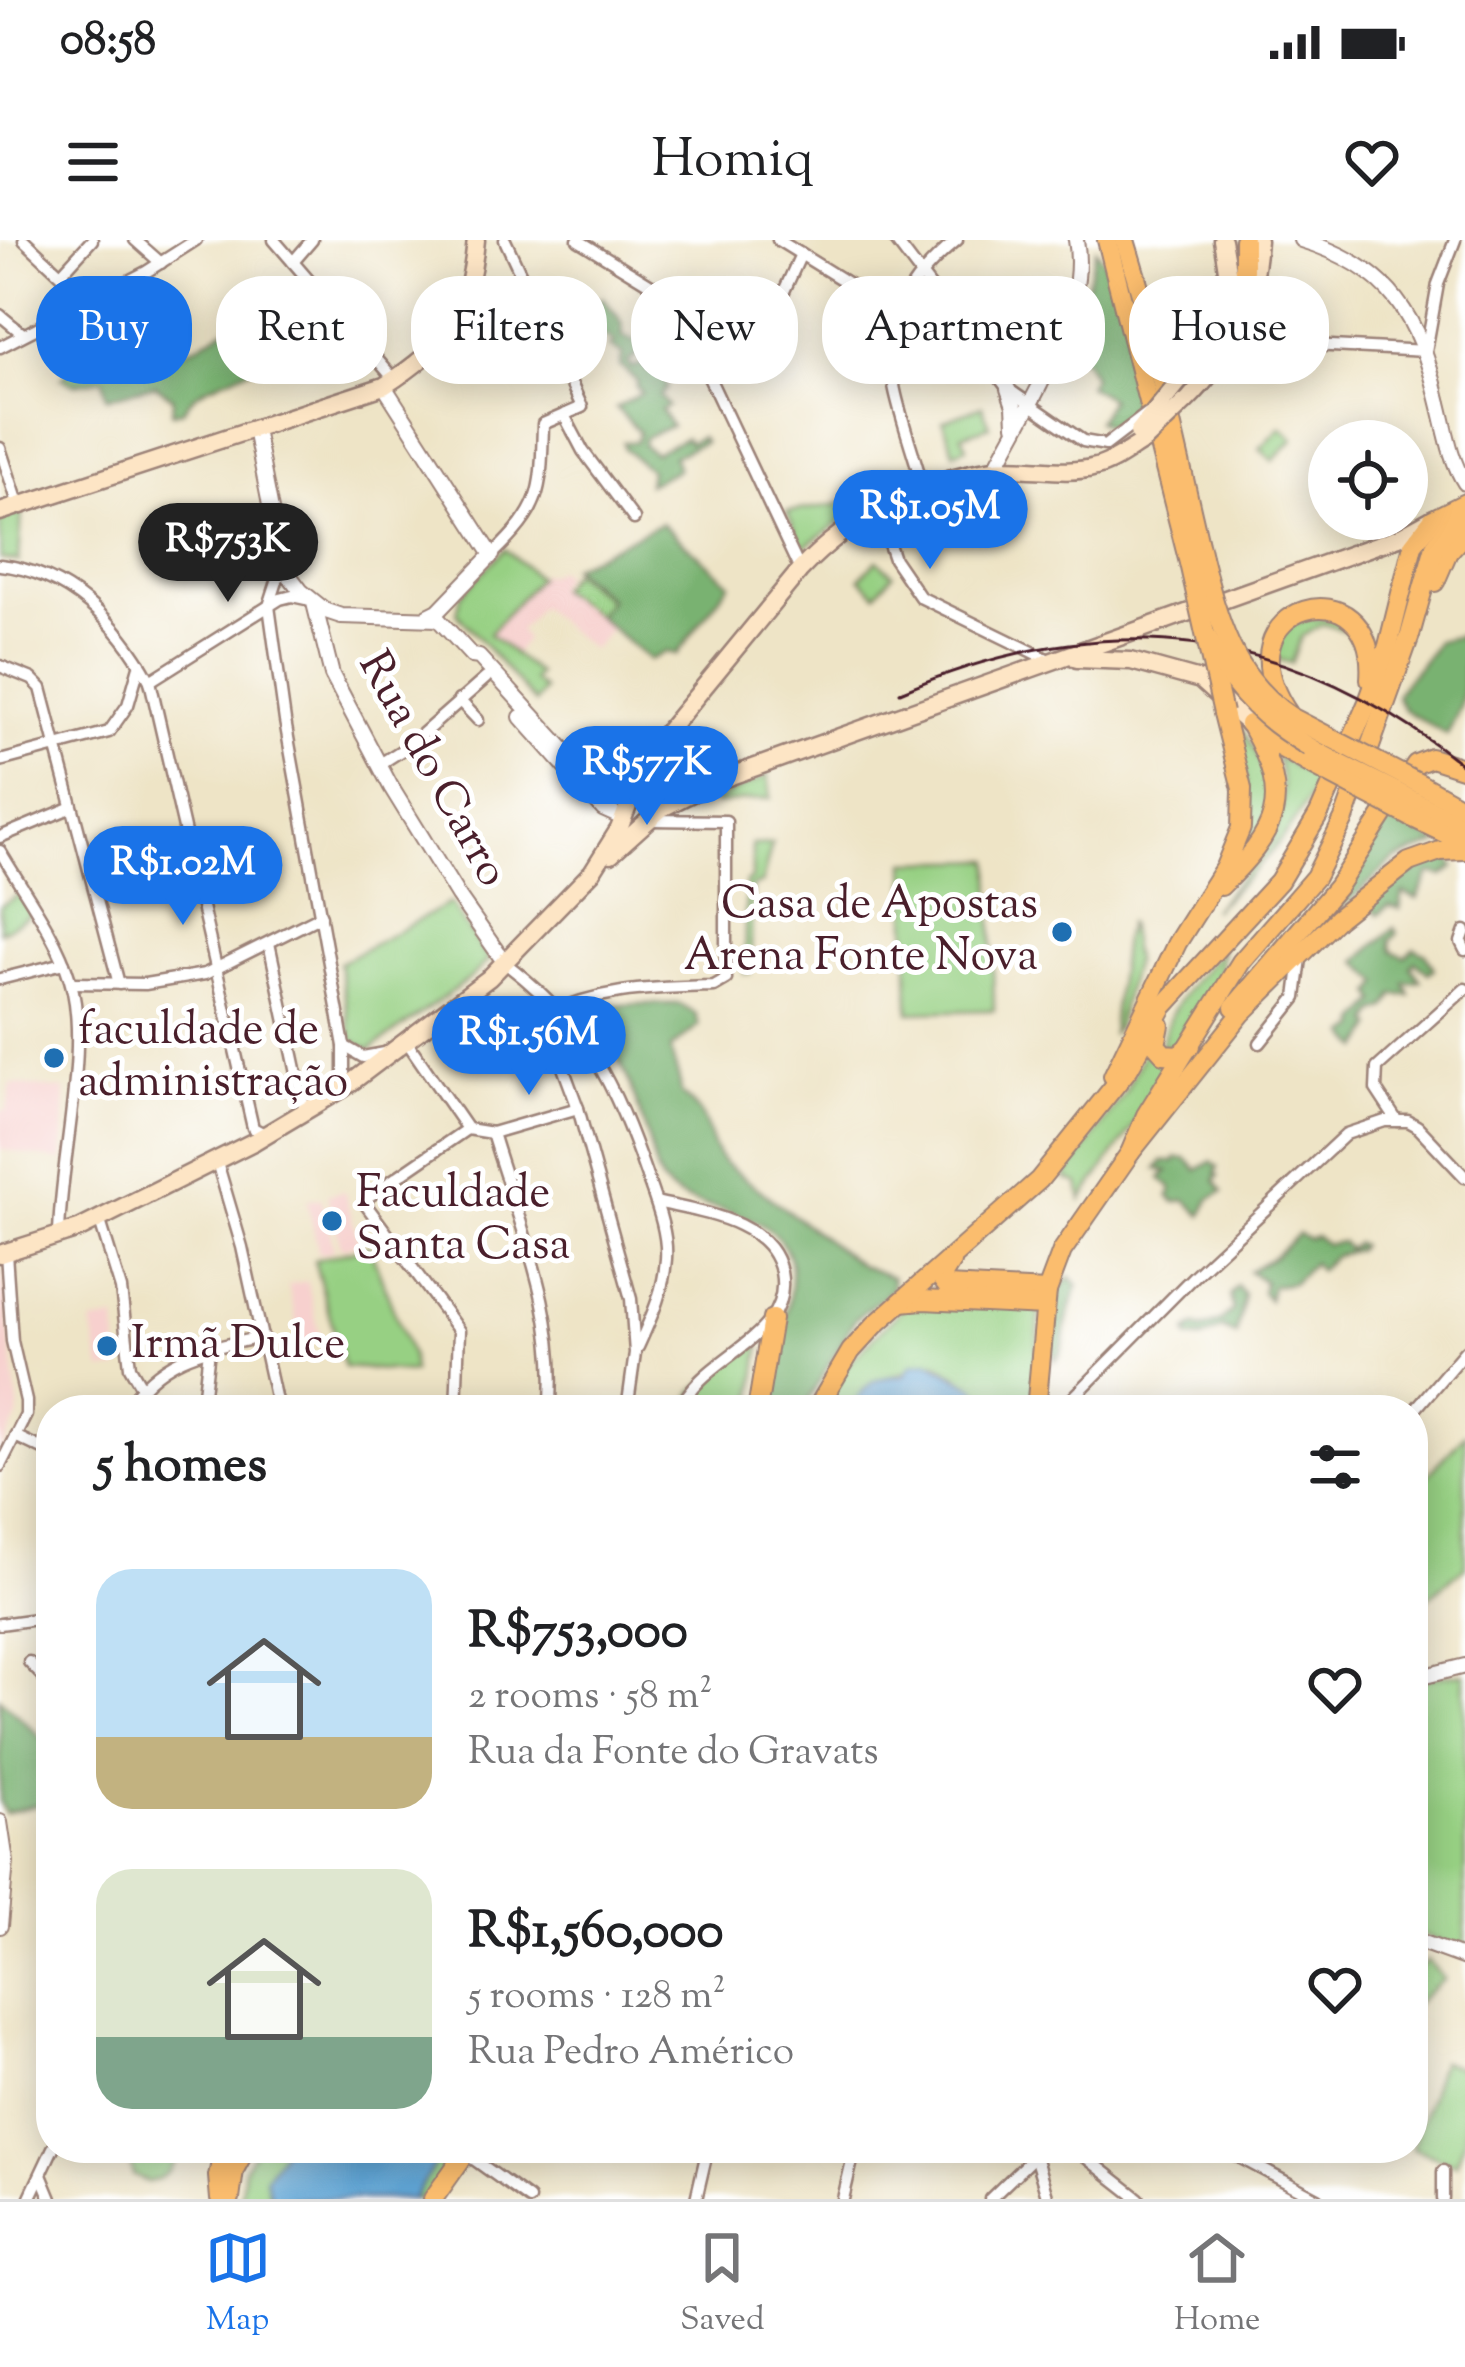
<!DOCTYPE html>
<meta charset="utf-8">
<style>
:root{--surface:#fff;--page:#f2f2f2;--text:#202124;--muted:#757577;--line:#e0e0e0;--accent:#1a73e8}
body{margin:0;font-family:"Sorts Mill Goudy",serif;background:var(--page);color:var(--text);height:100vh;display:flex;flex-direction:column;font-size:45px;white-space:nowrap}
*{box-sizing:border-box;margin:0}
p{font-size:39px;color:var(--muted)}
.icon{flex:none;width:66px;height:66px;fill:none;stroke:currentColor;stroke-width:2;stroke-linecap:round;stroke-linejoin:round}
.map{position:relative;flex:1;overflow:hidden}
.sheet{position:absolute;left:36px;top:1155px;width:1392px;height:768px;display:flex;flex-direction:column;background:var(--surface);border-radius:48px;box-shadow:0 6px 30px #0003}
.sheet>*{flex:none}
.top-card{position:absolute;left:36px;top:36px;width:1395px;height:108px;display:flex;gap:24px}
.fabs{position:absolute;left:1308px;top:180px;display:grid;gap:24px}
.fabs a{display:grid;place-items:center;width:120px;height:120px;border-radius:50%;background:var(--surface);box-shadow:0 6px 30px #0003;font-size:60px}
.price{position:absolute;translate:-50% -102px;padding:0 27px;border-radius:42px;background:var(--accent);color:#fff;font-size:39px;line-height:78px;filter:drop-shadow(0 3px 6px #0008)}
.price::after{content:'';position:absolute;left:50%;top:72px;width:36px;height:27px;margin-left:-18px;background:inherit;clip-path:polygon(0 0,100% 0,50% 100%)}
.price.current{background:#222;color:#fff}
ul{padding:0;list-style:none}
li{display:flex;align-items:center;gap:36px;height:300px;padding:0 60px}
li span{display:grid;place-items:center;flex:none;width:336px;height:240px;border-radius:36px;color:#555}
li>.icon{margin-inline-start:auto}
span .icon{width:144px;height:144px;fill:#fffc;stroke-width:1}
li b{font-size:51px}
h2{display:flex;justify-content:space-between;align-items:center;height:144px;padding:0 60px;font-size:51px}
.tag{padding:0 42px;border-radius:48px;background:var(--surface);box-shadow:0 6px 30px #0003;font-size:42px;line-height:108px}
.tag.current{background:var(--accent);color:#fff}
.status{display:flex;justify-content:space-between;align-items:center;height:84px;padding:0 60px;background:var(--surface);direction:ltr}
.status svg{height:33px;fill:currentColor}
header{display:flex;justify-content:space-between;align-items:center;height:156px;padding:0 60px;background:var(--surface);font-size:54px;font-weight:600}
.dock{display:flex;justify-content:space-around;align-items:center;height:168px;border-top:3px solid var(--line);background:var(--surface);font-size:33px;color:var(--muted)}
.dock a{display:grid;justify-items:center;gap:6px}
.dock .current{color:var(--accent)}
.map>svg:first-child{display:block}
.built{fill:#f7d0ce}
.green{fill:#97d083;stroke:#707857;stroke-width:3}
.forest{fill:#79b271;stroke:#62684e;stroke-width:3}
.water{fill:#5ea4d4;stroke:#546280;stroke-width:3}
.lines{fill:none;stroke-linecap:round;stroke-linejoin:round}
.minor-casing{stroke:#9c8278;stroke-width:15}
.tertiary-casing{stroke:#9c8278;stroke-width:18}
.secondary-casing{stroke:#9c8278;stroke-width:21}
.primary-casing{stroke:#9c8278;stroke-width:22}
.trunk-casing{stroke:#9c8278;stroke-width:22}
.minor{stroke:#fff;stroke-width:10}
.tertiary{stroke:#fff;stroke-width:14}
.secondary{stroke:#fde5c5;stroke-width:16}
.primary{stroke:#fbbd6e;stroke-width:18}
.trunk{stroke:#fbbd6e;stroke-width:18}
.rail{stroke:#4a1f2b;stroke-width:3}
.minor-bridge-casing{stroke:#9c8278;stroke-width:15;stroke-linecap:butt}
.secondary-bridge-casing{stroke:#9c8278;stroke-width:21;stroke-linecap:butt}
.primary-bridge-casing{stroke:#9c8278;stroke-width:22;stroke-linecap:butt}
.trunk-bridge-casing{stroke:#9c8278;stroke-width:22;stroke-linecap:butt}
.minor-bridge{stroke:#fff;stroke-width:10}
.secondary-bridge{stroke:#fde5c5;stroke-width:16}
.primary-bridge{stroke:#fbbd6e;stroke-width:18}
.trunk-bridge{stroke:#fbbd6e;stroke-width:18}
.poi-dot{fill:#1f6fb2;stroke:#fff;stroke-width:4.5}
.labels{text-anchor:middle;dominant-baseline:central;stroke-width:10;stroke-linejoin:round;paint-order:stroke}
.street-label{font-size:45px;fill:#4a1f2b;stroke:#fff}
.poi-label{font-size:45px;fill:#4a1f2b;stroke:#fff;text-anchor:start}
</style>
<div class="status"><b>08:58</b><svg viewBox="0 0 49 12"><path d="M0 12V9h3v3zM5 12V6h3v6zM10 12V3h3v9zM15 12V0h3v12zM26 1h20v11H26zM47 4h2v5h-2z"/></svg></div>
<header><svg class="icon" aria-label="menu" viewBox="0 0 24 24"><path d="M4 6h16M4 12h16M4 18h16"/></svg>Homiq<svg class="icon" aria-label="heart" viewBox="0 0 24 24"><path d="M12 20l-8-8c-3-5 5-10 8-4 3-6 11-1 8 4z"/></svg></header>
<div class="map">
<svg width="1465" height="1959" viewBox="0 0 1465 1959">
<rect width="100%" height="100%" fill="#fff"/>
<filter id="ink" filterUnits="userSpaceOnUse"><feTurbulence type="fractalNoise" baseFrequency=".00833" numOctaves="2"/><feDisplacementMap in="SourceGraphic" scale="24" xChannelSelector="R" yChannelSelector="G"/><feConvolveMatrix kernelMatrix="1 2 1 2 8 2 1 2 1" color-interpolation-filters="sRGB"/></filter>
<filter id="wash" filterUnits="userSpaceOnUse"><feTurbulence type="fractalNoise" baseFrequency=".004" numOctaves="4" result="noise"/><feDisplacementMap in="SourceGraphic" scale="48" xChannelSelector="R" yChannelSelector="G"/><feGaussianBlur stdDeviation="2.7" result="paint"/><feColorMatrix in="noise" values="0 0 0 0 0 0 0 0 0 0 0 0 0 0 0 0 0 1.4 0 .05"/><feComposite in="paint" operator="in"/></filter>
<g filter="url(#wash)">
<rect width="100%" height="100%" fill="#eee4c6"/>
<g class="built">
<polygon points="557,330 564,335 555,347 611,388 592,410 540,367 519,391 526,399 514,414 489,394 542,333 546,336"/>
<polygon points="11,844 65,850 62,921 0,909 0,871 7,870"/>
<polygon points="344,951 359,1003 341,1008 335,984 329,985 334,1010 319,1014 307,961 321,958 326,978 332,977 327,955"/>
<polygon points="2,1027 19,1175 0,1213 0,1028"/>
<polygon points="307,1041 321,1100 302,1105 288,1045"/>
<polygon points="116,1079 119,1130 101,1130 92,1083"/>
</g>
<g class="green">
<polygon points="982,166 990,186 962,195 967,207 954,212 943,181"/>
<polygon points="1281,187 1294,199 1273,221 1260,209"/>
<polygon points="873,259 803,308 787,272"/>
<polygon points="22,271 19,322 0,319 0,279"/>
<polygon points="505,309 538,338 489,394 538,434 533,440 544,450 535,463 457,373 461,355"/>
<polygon points="877,320 893,334 876,354 860,338"/>
<polygon points="572,332 609,360 597,376 558,349"/>
<polygon points="1338,377 1355,402 1347,391 1323,384 1301,397 1291,423 1275,419 1278,399 1294,380"/>
<path d="M1234,480c20,23 40,61 33,93 -3,14 -18,31 -26,44 14,-50 5,-88 -7,-137z"/>
<path d="M1276,516l41,23c-23,56 -61,91 -105,131l60,-69c14,-31 13,-53 4,-85z"/>
<polygon points="768,536 771,558 717,564 713,561"/>
<polygon points="772,604 762,643 752,647 751,728 750,733 744,733 746,642 752,639 752,605"/>
<polygon points="991,620 994,770 909,772 906,622"/>
<polygon points="20,654 32,674 0,692 0,666"/>
<polygon points="450,663 489,720 468,740 370,810 352,800 339,723"/>
<polygon points="1128,682 1134,720 1117,786 1111,795 1123,699"/>
<path d="M1222,710l-5,36 -41,65 -14,-6c6,-40 33,-66 60,-95z"/>
<polygon points="1150,800 1178,821 1082,960 1079,944 1065,938 1125,852"/>
<polygon points="369,1006 411,1115 413,1132 344,1127 314,1020"/>
<path d="M915,1055l125,13 -7,102h-36l-5,-9 -11,-3 -5,-10 -40,-26c-43,18 -58,6 -86,48h-26l19,-41z"/>
<polygon points="753,1102 760,1108 752,1170 686,1170 693,1152"/>
<polygon points="1465,1194 1465,1327 1413,1370 1413,1251"/>
<polygon points="1465,1434 1465,1711 1413,1691 1413,1444 1435,1436"/>
<polygon points="1428,1721 1444,1739 1413,1766 1413,1734"/>
<polygon points="1441,1821 1465,1830 1465,1899 1456,1924 1412,1908"/>
<path d="M127,1908h46c6,19 -8,30 -25,34l-15,-7z"/>
<path d="M255,1908h29c-8,18 -25,30 -13,51h-31l4,-30z"/>
<polygon points="445,1908 458,1908 424,1959 413,1959"/>
</g>
<g class="forest">
<polygon points="1096,9 1113,35 1147,152 1110,188 1097,181 1110,159 1088,146 1093,136 1084,120 1069,113"/>
<polygon points="602,57 622,82 623,96 637,102 638,116 628,122 631,128 646,124 647,131 662,133 667,148 660,156 668,166 661,170 671,186 644,198 643,205 654,213 685,198 689,203 700,197 704,202 673,216 678,229 648,244 650,230 624,209 623,202 636,202 639,192 616,168 642,153 636,147 638,142 620,126 623,114 610,107 615,102 584,85 565,99 560,93 586,75"/>
<path d="M267,64l14,18 7,20c-26,36 -84,30 -105,69l-11,2 1,-15 -18,-13 -48,12 -4,-18 -29,5 -13,-6 18,-18 18,-7 10,7 12,-16 34,-7 8,19c31,2 75,-39 106,-52z"/>
<polygon points="661,283 730,343 677,414 666,412 649,420 597,376 610,359 571,327"/>
<path d="M1459,396c6,16 4,25 4,41 0,30 -2,29 -16,58l-44,-26 -7,-13c9,-21 30,-32 41,-55z"/>
<polygon points="1389,579 1439,603 1394,620 1287,718"/>
<polygon points="1447,614 1455,627 1443,636 1430,633 1417,659 1403,653 1400,669 1389,666 1378,675 1363,660"/>
<polygon points="1394,688 1397,694 1390,701 1392,711 1405,717 1414,708 1426,714 1434,729 1428,733 1415,721 1411,727 1421,741 1405,743 1410,755 1394,755 1386,768 1376,772 1371,782 1374,787 1361,809 1348,795 1359,788 1359,782 1377,761 1373,754 1380,742 1357,721"/>
<path d="M639,764h40l17,10 3,12 -28,22c1,17 10,28 10,46 35,27 20,40 43,69l137,103 31,11v12l-37,30 -52,91h-35c2,-36 33,-128 20,-156 -26,-56 -99,-36 -126,-72 -8,-11 -10,-30 -14,-43 -14,-45 -29,-102 -71,-127l1,-5z"/>
<polygon points="1177,918 1187,919 1197,930 1211,922 1218,927 1216,933 1219,936 1215,940 1223,952 1210,959 1202,976 1186,960 1175,962 1169,956 1172,949 1161,938 1168,931 1157,929 1163,921 1175,922"/>
<polygon points="1298,994 1308,999 1315,996 1326,1004 1342,1002 1347,1009 1356,1003 1360,1005 1356,1010 1333,1016 1319,1030 1313,1023 1292,1043 1272,1046 1269,1060 1262,1052 1264,1042 1249,1031 1273,1017"/>
<path d="M1070,1037l8,8c-3,11 -6,18 -9,29 -7,17 0,30 -14,47 -8,-24 -5,-68 15,-84z"/>
<polygon points="1237,1046 1244,1055 1236,1095 1222,1088 1202,1099 1189,1098 1187,1092 1196,1086 1202,1089 1221,1081 1233,1070 1230,1055"/>
<polygon points="0,1458 51,1507 51,1582 46,1584 41,1564 5,1573 0,1562"/>
</g>
<g class="water">
<path d="M928,1121l48,27 5,10 11,3 5,9h-147c17,-26 21,-34 54,-34l8,-12z"/>
<polygon points="284,1908 445,1908 413,1959 271,1959 265,1938"/>
</g>
</g>
<g filter="url(#ink)">
<g class="lines">
<defs>
<g id="minor">
<polyline points="24,0 89,61"/>
<polyline points="135,0 161,23"/>
<polyline points="274,0 394,139"/>
<polyline points="578,0 656,48 666,61 705,129 800,330"/>
<polyline points="778,0 896,73"/>
<polyline points="895,0 1008,149 1083,201 1106,205"/>
<polyline points="293,22 312,0"/>
<polyline points="61,34 92,0"/>
<polyline points="0,75 23,94"/>
<polyline points="1260,88 1312,105 1426,111 1438,44 1455,0"/>
<polyline points="0,107 146,32 196,0"/>
<polyline points="705,129 765,93 801,14"/>
<polyline points="564,175 583,211 634,279"/>
<polyline points="0,208 19,266"/>
<path d="M923,247c-31,-109 -67,-163 34,-247"/>
<polyline points="881,281 894,319 920,357 1053,422"/>
<path d="M492,315c51,-49 49,-63 51,-131l39,-17 -77,-167"/>
<path d="M0,325c68,7 119,58 150,116l103,447 13,7"/>
<polyline points="282,326 269,366 285,481 344,806 344,848"/>
<polyline points="0,426 32,439 41,448 119,744"/>
<polyline points="150,441 280,359 292,356 306,359"/>
<polyline points="459,460 478,480"/>
<polyline points="0,521 109,492 128,465 140,423"/>
<polyline points="380,524 410,505 486,438"/>
<polyline points="0,597 70,568"/>
<path d="M0,611c24,41 56,83 70,129 21,66 -11,184 -11,257"/>
<polyline points="1465,691 1461,702 1465,710"/>
<polyline points="269,703 305,871"/>
<path d="M505,723c81,61 110,121 142,214 9,26 21,55 19,82 -2,32 -15,59 -28,88"/>
<polyline points="0,739 64,723"/>
<polyline points="72,743 145,744 205,734 321,676"/>
<polyline points="405,799 467,889 492,893 578,868"/>
<polyline points="1260,803 1296,758 1301,718"/>
<polyline points="344,806 363,817 385,813"/>
<polyline points="1397,881 1376,849 1377,828 1465,749"/>
<path d="M492,893c26,88 69,184 58,277"/>
<polyline points="217,922 242,1007 278,1170"/>
<path d="M656,962c42,10 114,17 125,70 13,68 -81,83 -101,138"/>
<polyline points="99,978 121,1049 130,1127 141,1146"/>
<path d="M126,1170c33,-54 79,-61 137,-73"/>
<polyline points="202,1170 209,1110"/>
<polyline points="456,1170 459,1091 366,965 368,957 467,889"/>
<path d="M627,1170l8,-57 -4,-54 -53,-191 -34,-92c56,-28 108,-28 170,-30l12,-7v-158l-76,-1"/>
<polyline points="1061,1170 1195,1035 1346,894 1385,881 1408,881 1417,886 1465,937"/>
<polyline points="1413,1172 1465,1111"/>
<polyline points="15,1196 51,1213"/>
<polyline points="0,1226 26,1175 26,1161 12,1101 6,1013"/>
<polyline points="0,1384 51,1377"/>
<polyline points="29,1422 51,1445"/>
<polyline points="1074,1908 1139,1959"/>
<polyline points="1222,1908 1318,1959"/>
<polyline points="465,1913 529,1959"/>
<polyline points="1035,1916 1048,1959"/>
<polyline points="41,1935 51,1959"/>
<polyline points="29,1959 53,1908"/>
<polyline points="696,1959 708,1908"/>
<polyline points="843,1959 855,1908"/>
<polyline points="990,1959 1043,1908"/>
<polyline points="1443,1959 1443,1931"/>
</g>
<g id="tertiary">
<path d="M1301,0c90,27 118,78 138,163 7,27 11,57 26,80"/>
<polyline points="384,146 492,315 438,371 428,376"/>
<polyline points="1008,149 1014,166 1015,185"/>
<polyline points="255,189 282,326 301,351 326,371 341,376 438,379 472,416 479,417 602,551 615,550 641,523"/>
<path d="M995,229c32,-63 95,-156 81,-229"/>
<polyline points="314,363 332,435 391,547 458,656 505,723"/>
<polyline points="521,477 603,569 623,578"/>
<polyline points="1413,1439 1465,1426"/>
<polyline points="0,1582 6,1622 0,1686"/>
<polyline points="1413,1699 1465,1718"/>
</g>
<g id="secondary">
<path d="M1182,138c48,-57 54,-64 40,-138"/>
<path d="M1185,162c47,-45 69,-98 73,-162"/>
<path d="M0,272l384,-126c64,-41 85,-71 92,-146"/>
<polyline points="1077,419 1131,421 1200,440 1249,484"/>
<polyline points="611,614 662,568 714,542 1399,297 1432,279"/>
<path d="M0,1014l79,-25 176,-88 89,-53 145,-110 103,-106 27,-43 29,-74 152,-185c50,-53 122,-91 194,-101 33,-4 69,7 102,-2 17,-4 33,-17 48,-26"/>
</g>
<g id="primary">
<polyline points="1107,0 1189,323"/>
<polyline points="1125,0 1142,57 1202,317"/>
<polyline points="1244,0 1244,69"/>
<polyline points="1435,342 1448,312 1465,293"/>
<path d="M1288,473c-74,-109 91,-153 82,-34"/>
<path d="M1221,646c56,-55 72,-85 31,-158"/>
<polyline points="1160,785 1156,805 1164,814 1178,815 1191,806"/>
<polyline points="1113,836 1177,703 1225,627 1241,588 1242,549 1223,473"/>
<polyline points="951,1022 941,1038 947,1046 1047,1051"/>
<polyline points="901,1062 923,1060 1045,1066"/>
<polyline points="757,1170 772,1079"/>
<polyline points="816,1170 851,1111 875,1085 1039,940 1129,828 1163,767 1279,641 1319,574 1368,462 1388,406 1413,305 1433,279 1465,263"/>
<polyline points="1036,1170 1047,1051 1062,1011 1130,913 1146,875 1241,722 1315,637 1344,579 1410,395 1435,306 1448,287 1465,273"/>
<polyline points="220,1959 218,1936 224,1908"/>
<polyline points="230,1959 234,1930 246,1908"/>
<polyline points="433,1959 469,1908"/>
</g>
<g id="trunk">
<polyline points="1249,484 1269,501 1308,523"/>
<polyline points="1422,545 1465,569"/>
<polyline points="1414,561 1465,588"/>
<polyline points="1411,577 1465,603"/>
<polyline points="1234,767 1337,647 1416,524 1431,518 1465,529"/>
<polyline points="1130,913 1242,773 1338,678 1409,622 1440,611 1465,610"/>
</g>
</defs>
<use href="#minor" class="minor-casing"/>
<use href="#tertiary" class="tertiary-casing"/>
<use href="#secondary" class="secondary-casing"/>
<use href="#primary" class="primary-casing"/>
<use href="#trunk" class="trunk-casing"/>
<use href="#minor" class="minor"/>
<use href="#tertiary" class="tertiary"/>
<use href="#secondary" class="secondary"/>
<use href="#primary" class="primary"/>
<use href="#trunk" class="trunk"/>
<path class="rail" d="M900,452c206,-88 390,-66 565,75"/>
<defs>
<polyline id="minor-bridge" points="1106,205 1148,173"/>
<g id="secondary-bridge">
<polyline points="1138,192 1182,138"/>
<polyline points="1144,201 1185,162"/>
</g>
<g id="primary-bridge">
<path d="M1202,317c16,63 31,122 89,160"/>
<polyline points="1189,323 1223,473"/>
</g>
<g id="trunk-bridge">
<path d="M1207,396c41,96 121,119 207,165"/>
<polyline points="1291,477 1422,545"/>
<polyline points="1308,523 1411,577"/>
</g>
</defs>
<use href="#minor-bridge" class="minor-bridge-casing"/>
<use href="#secondary-bridge" class="secondary-bridge-casing"/>
<use href="#primary-bridge" class="primary-bridge-casing"/>
<use href="#trunk-bridge" class="trunk-bridge-casing"/>
<use href="#minor-bridge" class="minor-bridge"/>
<use href="#secondary-bridge" class="secondary-bridge"/>
<use href="#primary-bridge" class="primary-bridge"/>
<use href="#trunk-bridge" class="trunk-bridge"/>
</g>
</g>
<g class="poi-dot">
<circle cx="1062" cy="692" r="12"/>
<circle cx="54" cy="818" r="12"/>
<circle cx="332" cy="981" r="12"/>
<circle cx="107" cy="1106" r="12"/>
</g>
<g class="labels">
<g class="street-label">
<text transform="translate(431 530) rotate(61)">Rua do Carro</text>
</g>
<g class="poi-label">
<text x="1038" y="666" text-anchor="end">Casa de Apostas<tspan x="1038" dy="52">Arena Fonte Nova</tspan></text>
<text x="78" y="792">faculdade de<tspan x="78" dy="52">administração</tspan></text>
<text x="356" y="955">Faculdade<tspan x="356" dy="52">Santa Casa</tspan></text>
<text x="131" y="1106">Irmã Dulce</text>
</g>
</g>
</svg>
<div class="fabs">
<a><svg class="icon" aria-label="locate" viewBox="0 0 24 24"><circle cx="12" cy="12" r="6"/><path d="M12 2v4M12 18v4M2 12h4M18 12h4"/></svg></a>
</div>
<b class="price" style="left:930px;top:332px">R$1.05M</b>
<b class="price current" style="left:228px;top:365px">R$753K</b>
<b class="price" style="left:647px;top:588px">R$577K</b>
<b class="price" style="left:183px;top:688px">R$1.02M</b>
<b class="price" style="left:529px;top:858px">R$1.56M</b>
<div class="top-card">
<a class="tag current">Buy</a>
<a class="tag">Rent</a>
<a class="tag">Filters</a>
<a class="tag">New</a>
<a class="tag">Apartment</a>
<a class="tag">House</a>
</div>
<section class="sheet">
<h2>5 homes<svg class="icon" aria-label="filters" viewBox="0 0 24 24"><path d="M4 7h16M4 17h16"/><circle cx="9" cy="7" r="2"/><circle cx="15" cy="17" r="2"/></svg></h2>
<ul>
<li><span style="background:linear-gradient(#bfe0f5 70%,#c2b280 0)"><svg class="icon" aria-label="home" viewBox="0 0 24 24"><path d="M3 11l9-7 9 7M6 9v11h12V9"/></svg></span><div><b>R$753,000</b><p>2 rooms · 58 m²</p><p>Rua da Fonte do Gravats</p></div><svg class="icon" aria-label="heart" viewBox="0 0 24 24"><path d="M12 20l-8-8c-3-5 5-10 8-4 3-6 11-1 8 4z"/></svg></li>
<li><span style="background:linear-gradient(#dfe7d0 70%,#7fa58c 0)"><svg class="icon" aria-label="home" viewBox="0 0 24 24"><path d="M3 11l9-7 9 7M6 9v11h12V9"/></svg></span><div><b>R$1,560,000</b><p>5 rooms · 128 m²</p><p>Rua Pedro Américo</p></div><svg class="icon" aria-label="heart" viewBox="0 0 24 24"><path d="M12 20l-8-8c-3-5 5-10 8-4 3-6 11-1 8 4z"/></svg></li>
</ul>
</section>
</div>
<nav class="dock">
<a class="current"><svg class="icon" aria-label="map" viewBox="0 0 24 24"><path d="M3 6l6-2 6 2 6-2v14l-6 2-6-2-6 2zM9 4v14M15 6v14"/></svg>Map</a>
<a><svg class="icon" aria-label="saved" viewBox="0 0 24 24"><path d="M7 4h10v16l-5-4-5 4z"/></svg>Saved</a>
<a><svg class="icon" aria-label="home" viewBox="0 0 24 24"><path d="M3 11l9-7 9 7M6 9v11h12V9"/></svg>Home</a>
</nav>
